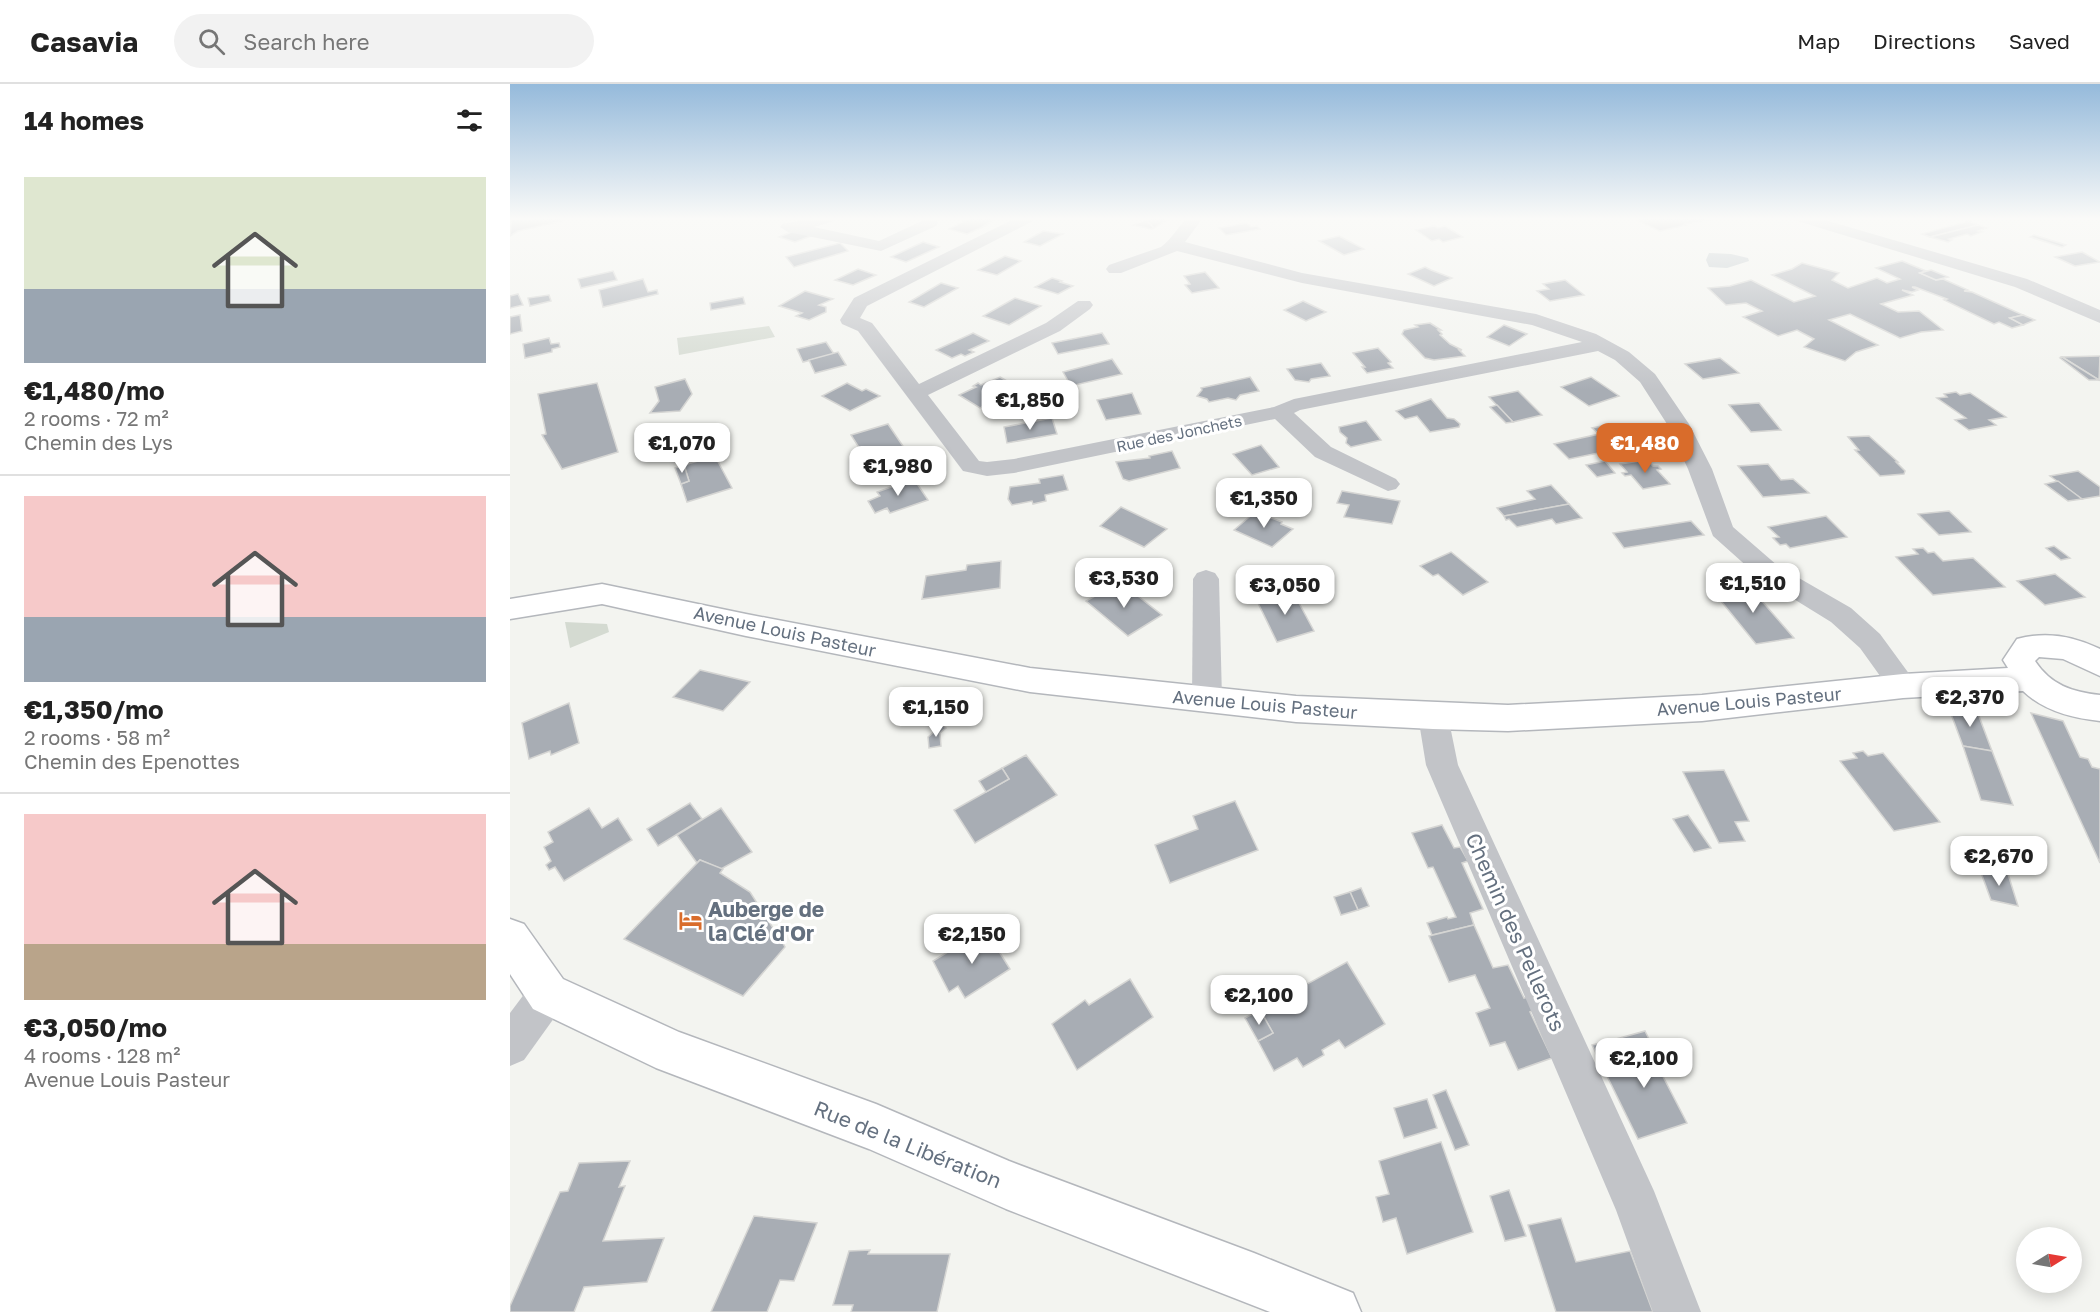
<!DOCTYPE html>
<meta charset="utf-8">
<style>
:root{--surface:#fff;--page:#f2f2f2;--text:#222;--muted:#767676;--line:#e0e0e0;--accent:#d96c2b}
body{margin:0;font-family:"Golos Text",sans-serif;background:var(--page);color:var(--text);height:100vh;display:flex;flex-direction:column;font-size:22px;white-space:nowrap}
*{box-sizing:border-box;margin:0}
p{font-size:20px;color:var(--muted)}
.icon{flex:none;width:33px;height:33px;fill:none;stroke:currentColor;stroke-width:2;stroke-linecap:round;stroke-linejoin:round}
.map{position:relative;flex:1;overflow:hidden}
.sheet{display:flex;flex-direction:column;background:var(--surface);width:510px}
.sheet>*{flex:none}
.needle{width:39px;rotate:79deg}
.tools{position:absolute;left:1506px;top:1143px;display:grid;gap:12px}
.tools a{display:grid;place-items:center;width:66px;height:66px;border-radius:50%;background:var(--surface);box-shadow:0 3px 15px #0003;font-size:30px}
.price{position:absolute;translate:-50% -51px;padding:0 14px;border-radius:12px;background:#fff;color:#222;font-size:20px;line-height:39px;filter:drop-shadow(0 2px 3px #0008)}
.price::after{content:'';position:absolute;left:50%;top:36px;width:18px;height:14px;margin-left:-9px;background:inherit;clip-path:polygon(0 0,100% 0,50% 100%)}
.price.on{background:var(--accent);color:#fff}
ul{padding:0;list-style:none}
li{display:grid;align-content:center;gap:12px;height:318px;padding:0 24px}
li+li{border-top:2px solid var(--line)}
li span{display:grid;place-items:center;height:186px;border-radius:0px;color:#555}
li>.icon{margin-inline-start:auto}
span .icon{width:108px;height:108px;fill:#fffc;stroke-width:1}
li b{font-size:26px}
h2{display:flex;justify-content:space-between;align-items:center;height:72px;padding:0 24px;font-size:26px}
header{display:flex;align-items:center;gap:36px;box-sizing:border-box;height:84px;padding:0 30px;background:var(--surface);border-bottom:2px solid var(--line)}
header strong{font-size:28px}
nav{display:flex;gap:33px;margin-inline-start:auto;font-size:21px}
.search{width:420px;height:54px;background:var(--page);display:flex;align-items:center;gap:15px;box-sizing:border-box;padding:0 21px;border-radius:33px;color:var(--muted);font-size:22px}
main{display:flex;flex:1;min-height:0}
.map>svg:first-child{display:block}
.green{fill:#d4dad1}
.water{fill:#b9c2c7}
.building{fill:#a8adb4;stroke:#d5d5d3;stroke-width:1.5}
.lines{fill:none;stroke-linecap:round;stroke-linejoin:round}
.secondary-casing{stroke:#b4b7bc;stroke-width:3}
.street{fill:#c2c4c8;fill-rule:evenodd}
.secondary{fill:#fff;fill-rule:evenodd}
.labels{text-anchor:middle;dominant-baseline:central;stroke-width:6;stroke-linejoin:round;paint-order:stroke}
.far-street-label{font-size:15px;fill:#64707f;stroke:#fff}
.street-label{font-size:18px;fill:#64707f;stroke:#fff}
.near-poi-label{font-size:21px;font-weight:bold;fill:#64707f;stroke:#fff;text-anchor:start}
.near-street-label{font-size:21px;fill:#64707f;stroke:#fff}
</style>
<header>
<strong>Casavia</strong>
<div class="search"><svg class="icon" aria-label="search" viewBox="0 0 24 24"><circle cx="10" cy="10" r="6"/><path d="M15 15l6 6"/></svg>Search here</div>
<nav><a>Map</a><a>Directions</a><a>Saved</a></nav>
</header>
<main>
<section class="sheet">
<h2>14 homes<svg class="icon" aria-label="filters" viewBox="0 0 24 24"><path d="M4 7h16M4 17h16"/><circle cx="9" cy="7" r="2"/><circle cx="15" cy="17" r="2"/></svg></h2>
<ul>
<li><span style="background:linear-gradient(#dfe7d0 60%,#9aa5b1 0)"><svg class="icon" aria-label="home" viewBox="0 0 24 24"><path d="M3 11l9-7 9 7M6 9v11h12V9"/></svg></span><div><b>€1,480/mo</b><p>2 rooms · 72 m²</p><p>Chemin des Lys</p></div></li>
<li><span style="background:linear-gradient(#f6c9c9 65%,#9aa5b1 0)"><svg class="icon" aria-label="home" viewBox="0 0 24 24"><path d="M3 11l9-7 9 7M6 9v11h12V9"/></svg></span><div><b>€1,350/mo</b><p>2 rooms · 58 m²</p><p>Chemin des Epenottes</p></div></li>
<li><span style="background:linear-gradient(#f6c9c9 70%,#b9a48a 0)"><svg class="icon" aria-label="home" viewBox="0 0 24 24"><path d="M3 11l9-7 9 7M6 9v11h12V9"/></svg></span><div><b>€3,050/mo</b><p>4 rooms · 128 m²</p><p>Avenue Louis Pasteur</p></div></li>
</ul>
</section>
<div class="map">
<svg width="1590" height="1228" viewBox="0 0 1590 1228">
<rect width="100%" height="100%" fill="#f3f4f0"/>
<g class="green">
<polygon points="259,242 265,253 169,271 167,254"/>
<polygon points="55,538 97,540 99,548 60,564"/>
</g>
<polygon class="water" points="1199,169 1221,170 1238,174 1239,177 1217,184 1199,183 1196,176"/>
<g class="building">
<polygon points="48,134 56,136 8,147 0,152 2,135"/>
<polygon points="460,134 487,134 475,141 477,141 457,150 439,145"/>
<polygon points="639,134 653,134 659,135 644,144 636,136"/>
<polygon points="1131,134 1211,134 1174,140 1176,141 1150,147 1124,135"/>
<polygon points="636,136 644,144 641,145 623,141"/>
<polygon points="1459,137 1468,141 1420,153 1412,150"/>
<polygon points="737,139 741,143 747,142 750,145 716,151 709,144"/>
<polygon points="1468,141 1477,144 1468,147 1472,148 1461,152 1457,150 1439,155 1442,156 1438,158 1420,153"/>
<polygon points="924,142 928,144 935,142 953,153 933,158 929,155 922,157 906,146"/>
<polygon points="289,145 306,150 285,158 269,153"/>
<polygon points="533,147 553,150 530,162 514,158"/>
<polygon points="1524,151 1556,161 1552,163 1520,153"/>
<polygon points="829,152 854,165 834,171 809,157"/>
<polygon points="413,158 429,163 396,178 381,173"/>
<polygon points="330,159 338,167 284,183 276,173"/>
<polygon points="1572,168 1590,178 1565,182 1545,173"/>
<polygon points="495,172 511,177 487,191 468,186"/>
<polygon points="1392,177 1416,187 1410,189 1426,196 1433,195 1458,206 1454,207 1462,208 1513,231 1500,234 1513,241 1502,244 1489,238 1484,240 1434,216 1437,215 1405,203 1402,203 1408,206 1402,208 1392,206 1403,211 1371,220 1388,228 1409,227 1433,246 1411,248 1390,254 1340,230 1319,236 1368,261 1346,268 1335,277 1294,263 1304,255 1287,246 1268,252 1233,233 1252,227 1236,219 1216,221 1198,204 1220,202 1241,196 1284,218 1305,212 1262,191 1282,185 1292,179 1329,189 1322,196 1338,204 1367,194 1377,199 1390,195 1366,184"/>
<polygon points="915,183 921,186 942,194 924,202 898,190"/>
<polygon points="348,185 366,191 343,201 325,196"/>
<polygon points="1421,186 1438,193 1426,196 1410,189"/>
<polygon points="103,187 107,196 71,204 68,195"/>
<polygon points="695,188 709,204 682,209 675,201 680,200 674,192"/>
<polygon points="542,194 552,197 550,198 563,202 548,210 525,203"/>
<polygon points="133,195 138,208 147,206 148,210 93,223 89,206"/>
<polygon points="1055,196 1074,211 1040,217 1027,207 1039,205 1033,200"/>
<polygon points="431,199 448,204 414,223 399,218"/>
<polygon points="295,207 323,215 309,221 316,223 316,228 299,236 286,232 292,229 269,222"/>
<polygon points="8,210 13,221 0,224 0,212"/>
<polygon points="39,211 41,217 20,222 18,214"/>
<polygon points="233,213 235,220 201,226 200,219"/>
<polygon points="505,214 531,222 499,241 473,232"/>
<polygon points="793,217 816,228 796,237 774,226"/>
<polygon points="10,231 12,247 0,250 0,233"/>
<polygon points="1513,231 1525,236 1513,241 1500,234"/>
<polygon points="920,239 931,246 928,246 932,250 930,251 940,260 952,266 949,266 955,272 924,276 915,274 892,250 894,246 908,243 905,241"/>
<polygon points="994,241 1017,250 999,262 977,253"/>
<polygon points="463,249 479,257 459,266 464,268 455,272 451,270 442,274 426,266"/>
<polygon points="592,249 599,260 548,270 542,259"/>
<polygon points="39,254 41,260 49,259 50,263 42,265 42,268 15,274 13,260"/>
<polygon points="316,258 324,270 293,278 287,265"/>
<polygon points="868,264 881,278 878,279 883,284 857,289 852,283 855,283 843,269"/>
<polygon points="328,268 336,281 305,289 299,276"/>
<polygon points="1590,272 1589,296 1552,273"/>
<polygon points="1552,273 1589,296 1579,296 1550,274"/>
<polygon points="1210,274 1229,289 1193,295 1175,280"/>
<polygon points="602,275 612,290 561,302 553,288"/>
<polygon points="811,279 820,292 801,295 799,298 785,296 777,285"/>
<polygon points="490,293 511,305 470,324 449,311 466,303 463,302 468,299 471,301"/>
<polygon points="740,293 749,307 730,311 726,316 718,314 699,318 697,315 687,312 692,306 691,304"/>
<polygon points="1081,293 1109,312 1079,322 1051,303"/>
<polygon points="175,295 182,310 170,327 140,329 149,317 145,303"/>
<polygon points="87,299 108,368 52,385 32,351 36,350 28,310"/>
<polygon points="337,299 352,307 356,305 370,312 340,327 312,312"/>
<polygon points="1008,307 1032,331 1003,338 979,313"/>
<polygon points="1446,308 1450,311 1460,309 1496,333 1479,336 1486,341 1459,346 1445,336 1456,334 1427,314 1437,313 1434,310"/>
<polygon points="622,309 631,330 596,336 587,316"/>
<polygon points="921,315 937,334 944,335 950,340 949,343 920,348 907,332 895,335 886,327"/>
<polygon points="1249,319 1271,346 1241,348 1219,321"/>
<polygon points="987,321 1003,338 996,339 980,323"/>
<polygon points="542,334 547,350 497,359 494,343"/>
<polygon points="856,337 871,356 841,363 836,359 837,354 830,348 829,343"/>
<polygon points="378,340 399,371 362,384 341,351"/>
<polygon points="1101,340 1123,362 1059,375 1044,360 1089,350 1082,344"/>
<polygon points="1359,352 1388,378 1386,378 1395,387 1394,390 1370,392 1345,366 1349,366 1338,353"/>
<polygon points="751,361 769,383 742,391 723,370"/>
<polygon points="662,367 670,384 619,397 613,395 606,378 640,374 639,372"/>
<polygon points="205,372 222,404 177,418 171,400 179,397 174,381"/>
<polygon points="1137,376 1143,382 1148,382 1151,385 1147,386 1160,400 1133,405 1121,391 1115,392 1112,389 1117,388 1110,380"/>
<polygon points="1095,377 1105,389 1087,393 1076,381"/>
<polygon points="1258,380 1271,396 1283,395 1299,409 1253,413 1228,382"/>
<polygon points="174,381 179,397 171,400 165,384"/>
<polygon points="1568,387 1590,403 1590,412 1572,415 1540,392"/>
<polygon points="553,391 558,406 535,411 536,417 523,420 522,417 502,421 498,415 500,403 530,399 529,395"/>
<polygon points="404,395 418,416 380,429 377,424 365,429 358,417 370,412 367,408"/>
<polygon points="1548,397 1572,415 1558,417 1535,400"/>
<polygon points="1041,401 1059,420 994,432 987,424 1025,415 1017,407"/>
<polygon points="832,407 890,417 882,440 834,433 839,421 827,419"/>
<polygon points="1059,420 1072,434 1046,440 1042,435 1007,443 999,435 996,436 994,432"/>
<polygon points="611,423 657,445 634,463 590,442"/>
<polygon points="1439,427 1461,448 1429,451 1408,430"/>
<polygon points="745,428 772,438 771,440 783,445 762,463 724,446"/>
<polygon points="1316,432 1337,453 1280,464 1276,460 1270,461 1263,454 1269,453 1258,443"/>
<polygon points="1181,437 1194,451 1114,464 1103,449"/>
<polygon points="1544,462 1560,474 1551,476 1536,464"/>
<polygon points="1413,464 1418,469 1424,468 1433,477 1463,474 1495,503 1423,511 1386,473 1408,470 1403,465"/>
<polygon points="941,468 978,498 953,511 928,490 923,492 910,482"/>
<polygon points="491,477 490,504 412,515 416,492 456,486 457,481"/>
<polygon points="1545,490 1575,513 1535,521 1507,497"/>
<polygon points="610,498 652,531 618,552 576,517"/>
<polygon points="1237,500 1284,554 1246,560 1202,506"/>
<polygon points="782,506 804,547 767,558 746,515"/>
<polygon points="190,586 240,598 213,627 163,613"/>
<polygon points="59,619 69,659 41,671 40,667 19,675 12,639"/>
<polygon points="1438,622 1467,627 1482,667 1453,662"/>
<polygon points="1521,629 1553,637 1570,673 1578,675 1582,683 1590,685 1590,779"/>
<polygon points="432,641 436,644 430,649 431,662 419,664 418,653"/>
<polygon points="1453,662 1482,667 1503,721 1471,716"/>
<polygon points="1353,667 1358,672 1373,669 1430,738 1384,747 1330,677 1347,674 1343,669"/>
<polygon points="516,671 547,711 465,759 444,726 499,695 492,684"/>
<polygon points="492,684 499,695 476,708 469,697"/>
<polygon points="1214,686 1239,737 1225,738 1235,757 1209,759 1173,688"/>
<polygon points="725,717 748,766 660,799 645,761 688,745 683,732"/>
<polygon points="180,719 192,735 148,762 137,745"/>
<polygon points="79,724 92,744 108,734 122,756 54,797 45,783 39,786 36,781 41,777 34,763 43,758 38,748"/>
<polygon points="211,724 242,768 211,785 190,776 187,779 167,751"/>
<polygon points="1178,731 1201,764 1184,768 1163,735"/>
<polygon points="932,741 944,764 950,763 958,777 952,779 973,825 960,829 964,841 922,851 917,839 937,833 938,835 946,833 923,783 918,784 902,749"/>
<polygon points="190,776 213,785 210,789 240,808 263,844 262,848 268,850 275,863 233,912 114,855"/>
<polygon points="1470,786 1498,790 1508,822 1481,816"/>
<polygon points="851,804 859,822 848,826 840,808"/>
<polygon points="840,808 848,826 831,831 824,813"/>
<polygon points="964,841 983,884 998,881 1014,914 1022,912 1027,925 1020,928 1042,974 1008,986 995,958 980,962 966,929 980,924 965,891 939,898 919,852"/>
<polygon points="475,845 500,885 455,914 448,902 439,908 423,877"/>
<polygon points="837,878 875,940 835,964 829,956 812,966 814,971 793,983 787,974 764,987 748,957 763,949 750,926"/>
<polygon points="620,895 643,933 567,986 542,940 575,916 579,921"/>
<polygon points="750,926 763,949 748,957 735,934"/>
<polygon points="1135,947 1147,971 1143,973 1177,1039 1128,1055 1094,986 1118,980 1106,955"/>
<polygon points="1106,955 1118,980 1094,986 1082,961"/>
<polygon points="936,1006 959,1061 945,1066 923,1011"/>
<polygon points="917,1015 927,1044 894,1054 884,1024"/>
<polygon points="931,1058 963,1148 897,1170 886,1134 873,1138 866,1113 879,1110 869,1077"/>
<polygon points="120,1077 109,1103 115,1102 93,1157 154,1154 137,1198 74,1203 64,1228 0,1228 0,1222 50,1108 58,1107 69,1079"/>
<polygon points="999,1106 1016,1152 995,1157 980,1112"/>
<polygon points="244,1132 307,1139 284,1197 270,1196 257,1228 201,1228"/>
<polygon points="1051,1134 1066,1178 1120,1167 1143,1228 1046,1228 1018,1141"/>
<polygon points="360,1166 358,1170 440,1170 427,1228 341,1228 343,1221 323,1221 339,1167"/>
</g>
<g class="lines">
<defs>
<g id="secondary">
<path d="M92,500l144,30 284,54 266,28 212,9 194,-10 201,-21 105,-6 -5,-8 14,-21c29,-8 57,-3 83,10v27l-37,-17 -24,-2 -4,4c16,24 37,31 65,34v26c-28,-3 -56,-10 -77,-30l-120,7 -201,23 -194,10 -75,-2 -137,-7 -266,-30 -284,-56 -144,-32 -92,15v-20z"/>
<polygon points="0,835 14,840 53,895 169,948 366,1020 499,1077 744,1169 843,1209 851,1228 760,1228 496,1125 359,1065 146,984 23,925 0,890"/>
</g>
</defs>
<use href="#secondary" class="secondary-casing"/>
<g class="street">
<polygon points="305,134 328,134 325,137 304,143 369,157 414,136 426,136 428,139 426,142 371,167 278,148 270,143 272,140"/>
<path d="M506,134h20l-3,3 -166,85 -7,12 12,5 47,61 127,-61 32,-22h12l3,4 -3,4 -30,22 -132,64 51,66 8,1 27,-3 260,-52 20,-8 288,-57 -50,-17 -230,-42 -125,-32 -56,22h-12l-3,-4 3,-4 52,-18c10,-7 17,-20 26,-29h16l-18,24 117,31 234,41 60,20 33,18 26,22 34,50 23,45 21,58 45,39 73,42 29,26 38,52 -5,8 -10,3 -10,-3 -33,-46 -29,-26 -71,-44 -47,-42 -25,-67 -21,-45 -27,-42 -25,-22 -17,-9 -298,59 -6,3 37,34 65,32 4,5 -4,5 -8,2 -73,-34 -40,-38 -261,54 -27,3 -24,-5 -105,-140 -16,-7 -2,-4 14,-22z"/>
<polygon points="1284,134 1308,134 1517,195 1590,226 1590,239 1505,203 1287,137"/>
<polygon points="696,486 705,489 709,495 712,615 708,623 697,626 686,623 682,615 683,495 687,489"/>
<polygon points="923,620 934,624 938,632 948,681 1144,1107 1191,1228 1143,1228 1106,1126 916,681 908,632 912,624"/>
<polygon points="38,891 52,897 57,910 52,923 14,976 0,982 0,929 24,897"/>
</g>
<use href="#secondary" class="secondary"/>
</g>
<linearGradient id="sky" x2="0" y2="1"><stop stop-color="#95badb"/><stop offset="0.44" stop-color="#fafaf8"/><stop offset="1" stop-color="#fafaf8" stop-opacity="0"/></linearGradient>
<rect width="1590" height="306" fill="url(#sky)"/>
<defs>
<symbol id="hotel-bare" viewBox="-9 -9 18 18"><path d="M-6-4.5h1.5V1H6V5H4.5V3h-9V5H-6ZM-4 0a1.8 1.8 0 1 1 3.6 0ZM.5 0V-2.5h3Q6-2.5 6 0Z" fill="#d96c2b" stroke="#fff" stroke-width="2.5" paint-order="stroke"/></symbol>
</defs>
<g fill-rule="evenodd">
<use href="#hotel-bare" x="164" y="820" width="33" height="33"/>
</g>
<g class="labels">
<g class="far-street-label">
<text transform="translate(669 349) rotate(-12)">Rue des Jonchets</text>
</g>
<g class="street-label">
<text transform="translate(275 547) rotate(12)">Avenue Louis Pasteur</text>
<text transform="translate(1239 617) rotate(-5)">Avenue Louis Pasteur</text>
<text transform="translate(755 620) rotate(5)">Avenue Louis Pasteur</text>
</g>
<g class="near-poi-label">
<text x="198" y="825">Auberge de<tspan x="198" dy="24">la Clé d'Or</tspan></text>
</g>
<g class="near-street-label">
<text transform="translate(1006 848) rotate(66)">Chemin des Pellerots</text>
<text transform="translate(398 1060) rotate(22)">Rue de la Libération</text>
</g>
</g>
</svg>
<div class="tools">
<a><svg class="needle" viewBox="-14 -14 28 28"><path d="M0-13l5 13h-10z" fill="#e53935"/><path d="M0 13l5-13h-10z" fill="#767676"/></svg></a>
</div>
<b class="price" style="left:520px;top:347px">€1,850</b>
<b class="price" style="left:172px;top:390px">€1,070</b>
<b class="price on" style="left:1135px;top:390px">€1,480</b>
<b class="price" style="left:388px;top:413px">€1,980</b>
<b class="price" style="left:754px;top:445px">€1,350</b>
<b class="price" style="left:614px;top:525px">€3,530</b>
<b class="price" style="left:1243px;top:530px">€1,510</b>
<b class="price" style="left:775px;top:532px">€3,050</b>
<b class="price" style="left:1460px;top:644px">€2,370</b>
<b class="price" style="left:426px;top:654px">€1,150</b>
<b class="price" style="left:1489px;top:803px">€2,670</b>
<b class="price" style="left:462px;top:881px">€2,150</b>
<b class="price" style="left:749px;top:942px">€2,100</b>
<b class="price" style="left:1134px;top:1005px">€2,100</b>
</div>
</main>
